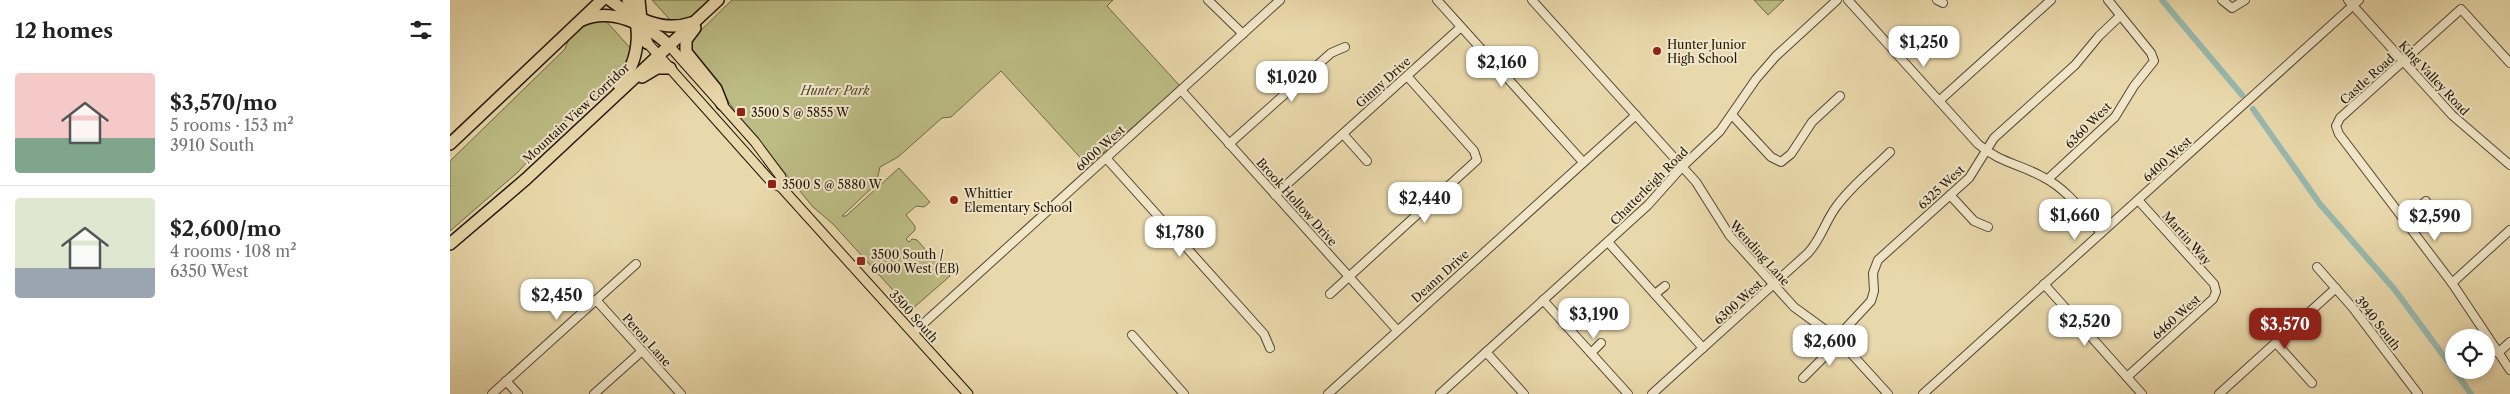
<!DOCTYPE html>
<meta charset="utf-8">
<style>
:root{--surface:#fff;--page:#f6f6f6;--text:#222;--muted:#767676;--line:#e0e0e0;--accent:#8f2418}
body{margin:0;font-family:"Libre Caslon Text",serif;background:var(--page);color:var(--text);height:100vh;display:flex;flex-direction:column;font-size:19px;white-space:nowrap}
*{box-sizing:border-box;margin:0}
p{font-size:16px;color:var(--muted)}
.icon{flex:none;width:28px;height:28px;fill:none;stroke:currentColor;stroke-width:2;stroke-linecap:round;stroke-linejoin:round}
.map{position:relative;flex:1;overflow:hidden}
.sheet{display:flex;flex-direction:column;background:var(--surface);width:450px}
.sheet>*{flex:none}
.fabs{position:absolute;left:1995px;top:329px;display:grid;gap:10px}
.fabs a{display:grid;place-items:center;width:50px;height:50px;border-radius:50%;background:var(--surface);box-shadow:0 2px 8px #0003;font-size:25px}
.price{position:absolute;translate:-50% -42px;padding:0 11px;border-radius:10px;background:#fff;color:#222;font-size:16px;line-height:32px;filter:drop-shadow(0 1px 2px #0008)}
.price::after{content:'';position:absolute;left:50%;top:30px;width:15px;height:11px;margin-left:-8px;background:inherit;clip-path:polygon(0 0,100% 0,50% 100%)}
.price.on{background:var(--accent);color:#fff}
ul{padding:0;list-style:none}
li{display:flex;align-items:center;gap:15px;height:125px;padding:0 15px}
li+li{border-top:1px solid var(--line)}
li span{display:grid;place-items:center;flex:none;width:140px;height:100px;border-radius:5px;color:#555}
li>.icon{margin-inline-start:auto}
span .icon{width:60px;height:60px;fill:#fffc;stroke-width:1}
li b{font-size:21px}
h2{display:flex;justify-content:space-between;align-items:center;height:60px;padding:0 15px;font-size:21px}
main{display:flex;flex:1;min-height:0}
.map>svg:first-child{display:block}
.green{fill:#bcbd85;stroke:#6e6947}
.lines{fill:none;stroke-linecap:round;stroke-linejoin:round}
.canal{stroke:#98b9af;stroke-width:6}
.minor-casing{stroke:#524632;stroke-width:10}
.major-casing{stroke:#201509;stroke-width:11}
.highway-casing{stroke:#201509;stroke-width:14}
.minor{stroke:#f1e6c8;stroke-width:8}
.major{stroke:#e9d8ab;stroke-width:9}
.highway{stroke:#e9d8ab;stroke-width:11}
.poi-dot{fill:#8f2418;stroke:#f1e6c8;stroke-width:2}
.labels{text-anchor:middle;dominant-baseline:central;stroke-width:4;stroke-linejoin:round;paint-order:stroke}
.poi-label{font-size:12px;fill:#201509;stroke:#f1e6c8;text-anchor:start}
.street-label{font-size:12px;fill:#201509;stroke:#f1e6c8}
.park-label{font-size:12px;font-style:italic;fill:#4f472e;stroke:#f1e6c8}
</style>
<main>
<section class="sheet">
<h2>12 homes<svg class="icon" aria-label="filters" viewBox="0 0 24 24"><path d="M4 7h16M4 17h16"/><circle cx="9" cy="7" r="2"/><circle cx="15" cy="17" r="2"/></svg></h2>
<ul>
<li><span style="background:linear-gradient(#f6c9c9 65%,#7fa58c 0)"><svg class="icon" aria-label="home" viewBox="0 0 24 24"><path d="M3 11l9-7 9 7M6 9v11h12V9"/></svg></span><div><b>$3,570/mo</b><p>5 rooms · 153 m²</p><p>3910 South</p></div></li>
<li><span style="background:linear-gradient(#dfe7d0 70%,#9aa5b1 0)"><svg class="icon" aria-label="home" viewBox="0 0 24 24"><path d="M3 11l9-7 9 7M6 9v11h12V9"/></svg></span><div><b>$2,600/mo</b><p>4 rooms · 108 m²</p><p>6350 West</p></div></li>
</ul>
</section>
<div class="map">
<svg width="2060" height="394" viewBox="0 0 2060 394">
<rect width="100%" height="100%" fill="#e9d8ab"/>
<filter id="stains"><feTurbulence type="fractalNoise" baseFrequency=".004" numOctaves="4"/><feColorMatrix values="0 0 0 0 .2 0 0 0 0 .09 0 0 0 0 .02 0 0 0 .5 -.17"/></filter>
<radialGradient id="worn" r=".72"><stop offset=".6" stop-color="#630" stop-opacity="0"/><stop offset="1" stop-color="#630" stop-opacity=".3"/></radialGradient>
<g class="green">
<polygon points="202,0 259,0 242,18 223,23"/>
<polygon points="282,0 663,0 657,6 730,86 638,166 551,71 501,117 492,118 448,157 430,167 426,184 392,216 396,216 449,168 480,202 474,207 466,206 456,215 465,226 465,230 456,239 459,242 462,239 467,240 500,276 461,310 383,224 363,207 286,113 274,95 241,57 241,40"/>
<polygon points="1304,0 1334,0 1318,15"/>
<path d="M149,21h7l26,29 -16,31 -4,-2 -49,44 -45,49 -68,59v-70l115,-112c4,-16 19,-25 34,-28z"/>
</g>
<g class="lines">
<g class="canal">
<polyline points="1712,0 1792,95"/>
<polyline points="1803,109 1870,204 1945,290 2004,370"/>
<polyline points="2004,370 2021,394"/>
</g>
<defs>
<g id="minor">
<polyline points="758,0 793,34"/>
<polyline points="987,0 1133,162"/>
<polyline points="1082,0 1246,182 1280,236 1344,307 1388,339 1438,394"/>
<path d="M1398,0l130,144c22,19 42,20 65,33 24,12 41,36 58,56"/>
<polyline points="1487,0 1493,3"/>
<polyline points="1772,0 1782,8 1795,0"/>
<polyline points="1898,0 2002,115 2060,165"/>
<polyline points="2060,63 2011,9 1890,118 1886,126 1889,134 2002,283 2060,370"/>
<polyline points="731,90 947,330"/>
<polyline points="1489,101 1601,0"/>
<polyline points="1283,116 1321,157 1331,162 1341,154 1362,122 1390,96"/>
<polyline points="893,134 917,161"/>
<polyline points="779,144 881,53 895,47"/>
<polyline points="656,158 814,334 820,348"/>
<polyline points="1598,179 1665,117 1684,86 1704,61 1701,53 1658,0"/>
<polyline points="825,195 1011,27"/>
<polyline points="1500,195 1524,221 1538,227"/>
<polyline points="1954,219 1976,201"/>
<polyline points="1158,242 1253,348"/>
<polyline points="1867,267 1903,308 1968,394"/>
<polyline points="2002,283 2060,230"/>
<polyline points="1594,284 1692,394"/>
<polyline points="880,294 1027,160 1024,151 957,76"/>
<polyline points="1205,294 1215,286"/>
<polyline points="146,300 231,394"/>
<polyline points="1093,300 1178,394"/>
<polyline points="463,333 830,0"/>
<polyline points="682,335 734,394"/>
<polyline points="1826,343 1862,383"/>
<polyline points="1036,352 1074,394"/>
<polyline points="1141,353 1151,343"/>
<polyline points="2048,353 2060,342"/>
<polyline points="1677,377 1763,299 1766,292 1764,284 1688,200"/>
<polyline points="1353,378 1375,356 1395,329 1421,301 1424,291 1423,273 1428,260 1519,178 1544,138 1625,65 1649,36 1670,16"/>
<polyline points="56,381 68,394"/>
<polyline points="42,394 186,264"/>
<polyline points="144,394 192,351"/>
<polyline points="878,394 1186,115"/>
<polyline points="990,394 1198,205 1232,167 1270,131 1306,79 1326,56 1387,0"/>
<path d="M1202,394l156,-141c13,-14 17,-31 28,-46 15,-21 36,-37 54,-55"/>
<polyline points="1473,394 1909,0"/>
<polyline points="1769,394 1886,288"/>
</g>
<g id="major">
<polyline points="194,39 317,177 324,184 331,187 518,394"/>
<polyline points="215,41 305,142 331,177 331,187"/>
</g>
<g id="highway">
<path d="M160,0c22,17 53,33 81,23"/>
<polyline points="189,0 192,30 197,43"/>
<path d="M132,20c30,-13 65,5 87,25"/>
<polyline points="245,28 236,40 236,52 266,89 272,104"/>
<polyline points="192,77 207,68 220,68"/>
<path d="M168,84c22,-20 25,-59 10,-84"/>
<polyline points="0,144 152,0"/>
<polyline points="0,244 76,179 268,0"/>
</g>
</defs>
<use href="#minor" class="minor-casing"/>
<use href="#major" class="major-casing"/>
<use href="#highway" class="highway-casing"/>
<use href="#minor" class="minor"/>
<use href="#major" class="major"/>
<use href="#highway" class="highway"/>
</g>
<g class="poi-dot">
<circle cx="1207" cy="51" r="5"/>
<rect x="286" y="107" width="10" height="10" rx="2.5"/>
<rect x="317" y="179" width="10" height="10" rx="2.5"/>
<circle cx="504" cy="200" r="5"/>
<rect x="406" y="256" width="10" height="10" rx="2.5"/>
</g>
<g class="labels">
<g class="poi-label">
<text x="1217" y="44">Hunter Junior<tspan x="1217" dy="14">High School</tspan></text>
<text x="301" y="112">3500 S @ 5855 W</text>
<text x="332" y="184">3500 S @ 5880 W</text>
<text x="514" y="193">Whittier<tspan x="514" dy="14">Elementary School</tspan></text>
<text x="421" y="254">3500 South /<tspan x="421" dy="14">6000 West (EB)</tspan></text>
</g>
<g class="street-label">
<text transform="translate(1984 78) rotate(47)">King Valley Road</text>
<text transform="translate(1917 79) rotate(-42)">Castle Road</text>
<text transform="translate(933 82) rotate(-42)">Ginny Drive</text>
<text transform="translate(126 113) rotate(-43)">Mountain View Corridor</text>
<text transform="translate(1638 125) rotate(-45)">6360 West</text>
<text transform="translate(650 148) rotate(-42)">6000 West</text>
<text transform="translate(1717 159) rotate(-42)">6400 West</text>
<text transform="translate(1199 186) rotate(-45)">Chatterleigh Road</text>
<text transform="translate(1491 187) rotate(-43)">6325 West</text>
<text transform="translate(847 202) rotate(48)">Brook Hollow Drive</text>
<text transform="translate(1737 238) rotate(48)">Martin Way</text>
<text transform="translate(1310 253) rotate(48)">Wending Lane</text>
<text transform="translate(990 276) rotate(-42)">Deann Drive</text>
<text transform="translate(1288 302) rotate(-42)">6300 West</text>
<text transform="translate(464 316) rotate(48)">3500 South</text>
<text transform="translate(1726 317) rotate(-42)">6460 West</text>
<text transform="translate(1928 323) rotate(52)">3940 South</text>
<text transform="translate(197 340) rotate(48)">Peron Lane</text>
</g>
<g class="park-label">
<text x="385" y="90">Hunter Park</text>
</g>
</g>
<rect width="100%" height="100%" filter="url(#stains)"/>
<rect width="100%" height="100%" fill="url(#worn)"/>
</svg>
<div class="fabs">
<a><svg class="icon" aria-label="locate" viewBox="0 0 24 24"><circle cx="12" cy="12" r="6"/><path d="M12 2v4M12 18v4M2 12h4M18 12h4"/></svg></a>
</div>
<b class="price" style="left:1474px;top:68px">$1,250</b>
<b class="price" style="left:1052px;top:88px">$2,160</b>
<b class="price" style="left:842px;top:103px">$1,020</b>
<b class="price" style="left:975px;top:224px">$2,440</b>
<b class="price" style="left:1625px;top:241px">$1,660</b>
<b class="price" style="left:1985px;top:242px">$2,590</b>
<b class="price" style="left:730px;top:258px">$1,780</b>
<b class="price" style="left:107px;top:321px">$2,450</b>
<b class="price" style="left:1144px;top:340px">$3,190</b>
<b class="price" style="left:1635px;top:347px">$2,520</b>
<b class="price on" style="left:1835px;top:350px">$3,570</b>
<b class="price" style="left:1380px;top:367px">$2,600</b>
</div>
</main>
